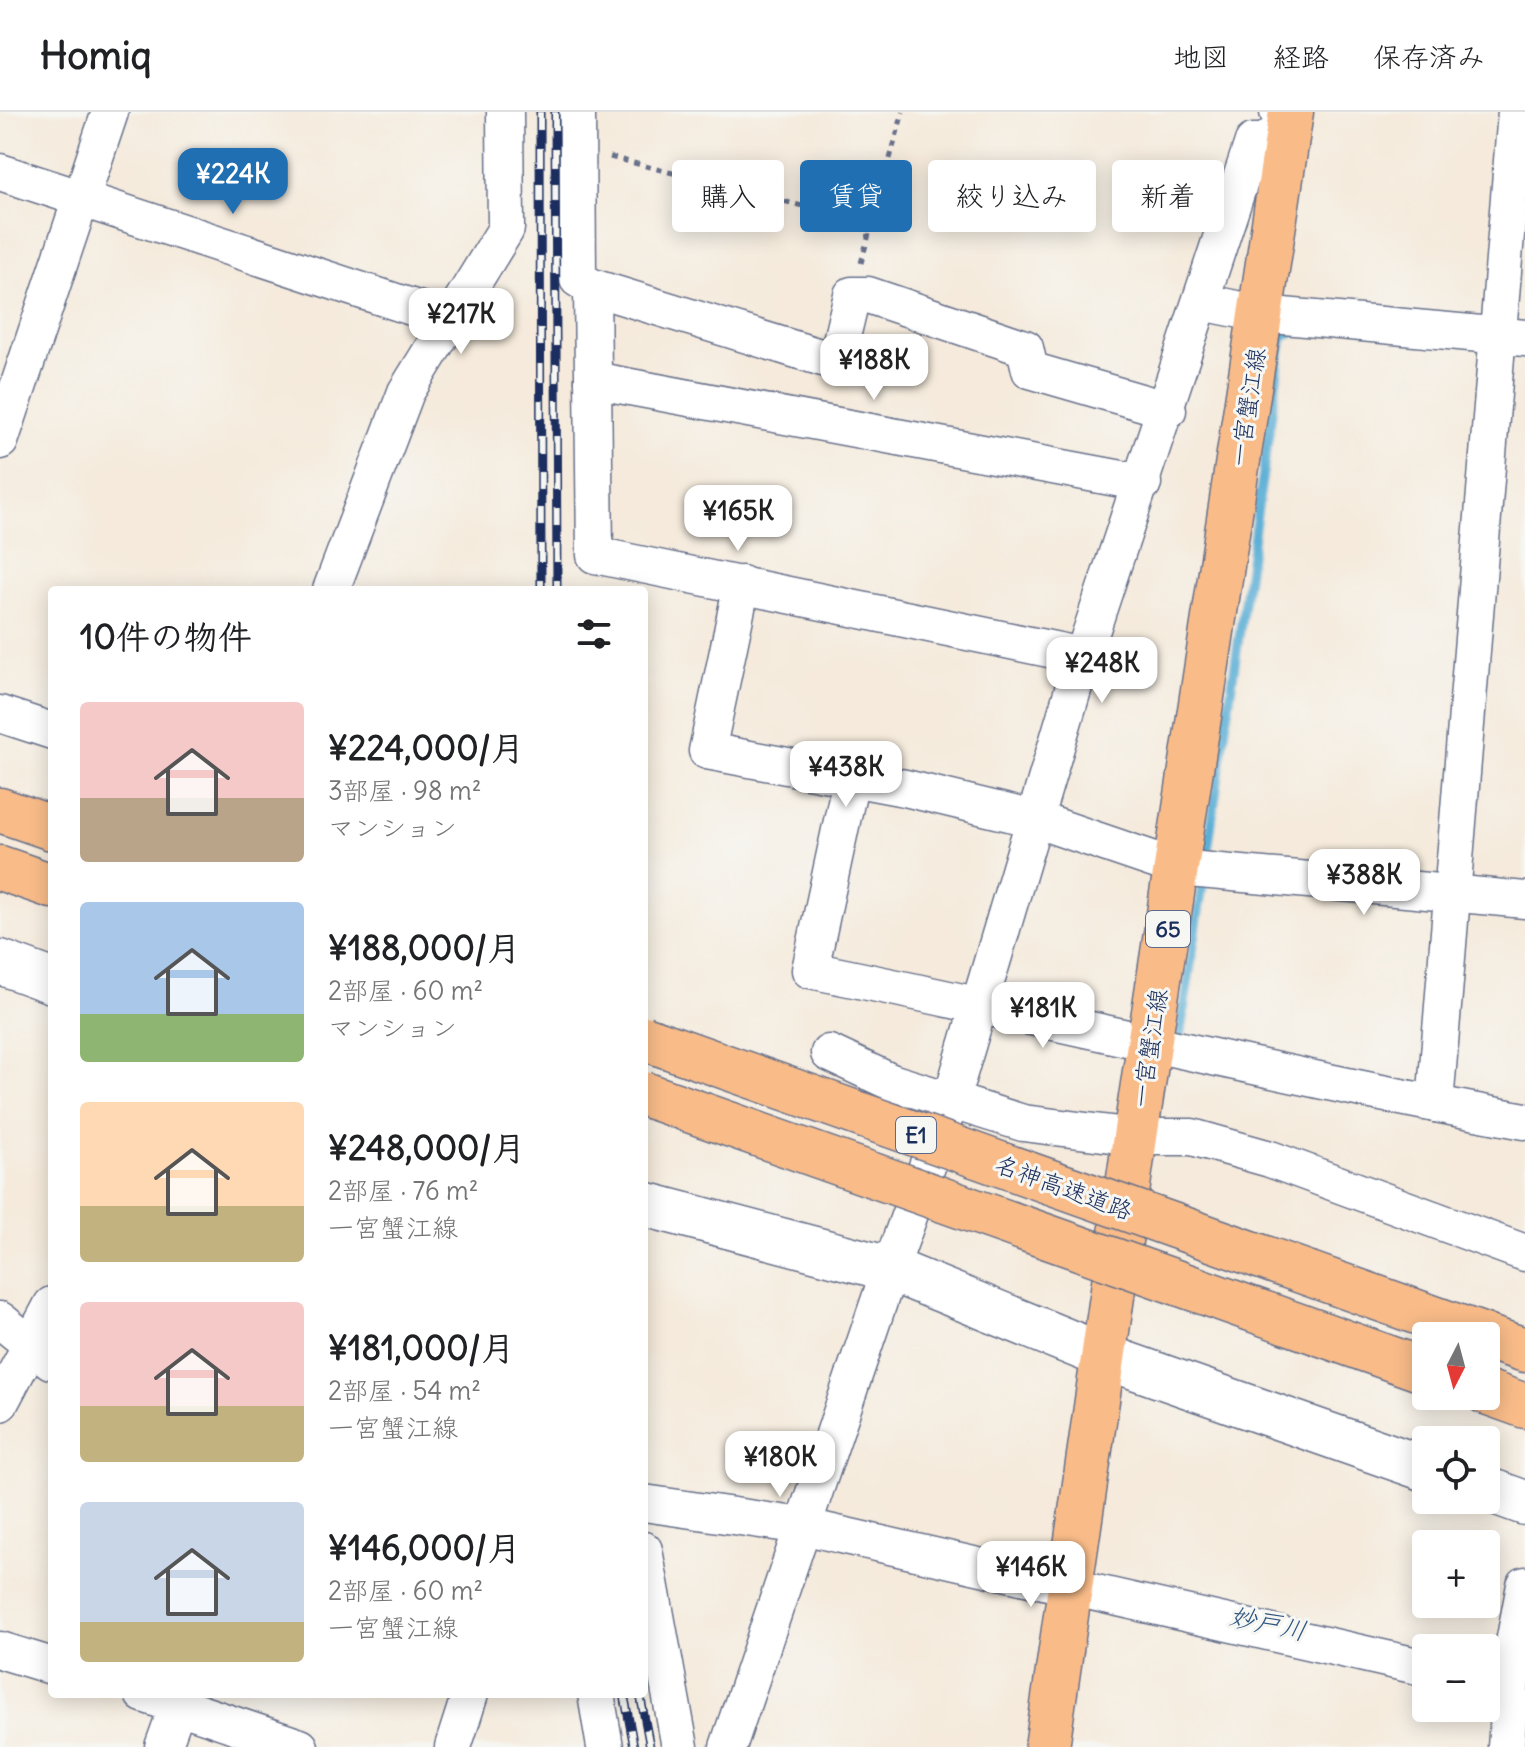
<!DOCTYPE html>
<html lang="ja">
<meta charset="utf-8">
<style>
:root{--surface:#fff;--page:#f2f2f2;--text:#202124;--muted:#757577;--line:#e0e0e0;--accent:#1f6fb2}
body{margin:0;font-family:Delius,"Klee One",sans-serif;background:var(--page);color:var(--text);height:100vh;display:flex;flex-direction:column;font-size:30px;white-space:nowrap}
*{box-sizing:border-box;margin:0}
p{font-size:26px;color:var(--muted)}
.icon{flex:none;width:44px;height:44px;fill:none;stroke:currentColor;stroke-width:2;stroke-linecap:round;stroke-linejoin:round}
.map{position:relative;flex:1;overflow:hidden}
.drawer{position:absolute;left:48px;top:474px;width:600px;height:1112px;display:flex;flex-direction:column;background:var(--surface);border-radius:8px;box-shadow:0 4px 20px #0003}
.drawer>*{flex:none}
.banner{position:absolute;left:672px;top:48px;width:732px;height:72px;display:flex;gap:16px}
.needle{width:52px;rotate:186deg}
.controls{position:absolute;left:1412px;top:1210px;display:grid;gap:16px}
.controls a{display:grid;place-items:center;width:88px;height:88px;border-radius:8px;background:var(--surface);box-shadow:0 4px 20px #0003;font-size:40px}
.price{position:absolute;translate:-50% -68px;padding:0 18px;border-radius:16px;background:#fff;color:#222;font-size:26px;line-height:52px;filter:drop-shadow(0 2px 4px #0008)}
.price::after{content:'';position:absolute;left:50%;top:48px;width:24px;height:18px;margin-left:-12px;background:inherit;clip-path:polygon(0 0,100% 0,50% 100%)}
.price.on{background:var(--accent);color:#fff}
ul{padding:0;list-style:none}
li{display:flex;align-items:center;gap:24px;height:200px;padding:0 32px}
li span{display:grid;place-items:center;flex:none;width:224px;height:160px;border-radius:8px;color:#555}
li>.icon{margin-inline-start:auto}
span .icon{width:96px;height:96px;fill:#fffc;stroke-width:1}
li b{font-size:34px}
h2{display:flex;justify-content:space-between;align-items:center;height:96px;padding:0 32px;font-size:34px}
.chip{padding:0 28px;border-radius:8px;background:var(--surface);box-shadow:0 4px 20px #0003;font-size:28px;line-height:72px}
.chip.on{background:var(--accent);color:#fff}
header{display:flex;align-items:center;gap:48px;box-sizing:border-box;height:112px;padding:0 40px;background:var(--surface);border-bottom:2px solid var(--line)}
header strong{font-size:38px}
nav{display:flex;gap:44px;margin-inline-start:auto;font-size:28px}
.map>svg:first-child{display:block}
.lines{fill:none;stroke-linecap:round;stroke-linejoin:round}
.stream{stroke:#5aafd6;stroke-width:9}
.minor-casing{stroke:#67708a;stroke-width:39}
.tertiary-casing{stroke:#67708a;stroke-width:47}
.primary-casing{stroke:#67708a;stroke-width:47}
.motorway-casing{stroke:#67708a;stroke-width:47}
.path{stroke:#67708a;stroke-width:5;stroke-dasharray:6 6;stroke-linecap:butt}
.minor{stroke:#fff;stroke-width:36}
.tertiary{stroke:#fff;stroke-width:44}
.primary{stroke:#f9bc89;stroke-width:44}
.motorway{stroke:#f9bc89;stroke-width:44}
.rail-casing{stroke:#1b2f5e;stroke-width:9}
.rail{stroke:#f6f6f2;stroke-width:6;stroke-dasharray:18;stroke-linecap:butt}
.motorway-bridge-casing{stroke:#67708a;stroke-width:47;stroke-linecap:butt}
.motorway-bridge{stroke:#f9bc89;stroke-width:44}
.labels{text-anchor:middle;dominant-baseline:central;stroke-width:6;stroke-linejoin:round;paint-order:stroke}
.shield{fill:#f6f6f2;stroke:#5d6b8a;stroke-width:2}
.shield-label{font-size:22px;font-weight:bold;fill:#1b2f5e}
.street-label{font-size:24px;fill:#1b2f5e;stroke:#f6f6f2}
.water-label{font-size:26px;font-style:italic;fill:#2e5582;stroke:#f6f6f2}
</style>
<header>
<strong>Homiq</strong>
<nav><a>地図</a><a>経路</a><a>保存済み</a></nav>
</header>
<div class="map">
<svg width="1525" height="1635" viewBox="0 0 1525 1635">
<rect width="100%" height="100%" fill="#f6f6f2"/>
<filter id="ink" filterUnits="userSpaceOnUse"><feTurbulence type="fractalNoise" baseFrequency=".0125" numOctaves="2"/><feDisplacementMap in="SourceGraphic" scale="16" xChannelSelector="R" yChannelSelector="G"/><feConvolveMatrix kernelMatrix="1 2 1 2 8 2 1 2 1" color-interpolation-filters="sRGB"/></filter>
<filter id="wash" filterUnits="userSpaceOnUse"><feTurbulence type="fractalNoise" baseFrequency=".006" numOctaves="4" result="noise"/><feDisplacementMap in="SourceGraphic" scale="32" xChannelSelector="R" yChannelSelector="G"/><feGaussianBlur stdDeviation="1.8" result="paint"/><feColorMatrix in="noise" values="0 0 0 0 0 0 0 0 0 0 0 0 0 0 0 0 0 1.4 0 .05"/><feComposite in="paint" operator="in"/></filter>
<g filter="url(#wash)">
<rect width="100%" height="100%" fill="#f5eadb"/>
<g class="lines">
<g class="stream">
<polyline points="1206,751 1283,224 1298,218"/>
<polyline points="1180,925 1204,766"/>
<polyline points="1486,1581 1489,1582"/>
</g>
</g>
</g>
<g filter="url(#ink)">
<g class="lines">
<defs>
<g id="minor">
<polyline points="577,0 578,167 592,175 836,250 852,183 868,183 1025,236 1030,258 1168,298"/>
<polyline points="0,60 448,207"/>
<polyline points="592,175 595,443 1083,544"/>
<polyline points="1202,190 1261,202 1525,226"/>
<polyline points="593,268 1143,371"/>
<polyline points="0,329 110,0"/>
<polyline points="742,472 707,639 905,676 1034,707 1178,756 1525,788"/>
<polyline points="331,478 406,280 506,117 505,0"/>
<polyline points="0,602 52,619"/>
<path d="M851,667l-41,191c239,48 475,107 715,151"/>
<polyline points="829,941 891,970 1023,1011 1135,1025 1192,1025 1270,1047 1525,1141"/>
<polyline points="1435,992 1516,0"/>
<polyline points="0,1208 51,1249"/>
<polyline points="0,1291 52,1193"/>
<polyline points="644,1391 802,1414 1426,1556"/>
<polyline points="644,1438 680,1635"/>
<polyline points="0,1538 52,1554"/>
<polyline points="143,1582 300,1635"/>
<polyline points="596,1582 605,1635"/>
<polyline points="163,1635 182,1582"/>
<polyline points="453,1635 470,1582"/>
<polyline points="728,1635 890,1157 951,988 1083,544 1253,30 1265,30 1289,10 1278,0"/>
<polyline points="1506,1635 1514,1531 1525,1473"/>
</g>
<g id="tertiary">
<polyline points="0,850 52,869"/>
<polyline points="644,1092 890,1157 1106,1245 1426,1357"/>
<polyline points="1486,1377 1525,1391"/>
</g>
<polyline id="primary" points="1047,1635 1135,1025 1291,0"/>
<g id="motorway">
<polyline points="0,698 52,716"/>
<polyline points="0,756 52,774"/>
<polyline points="1189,1119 1484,1224"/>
<polyline points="1178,1171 1426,1259"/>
<polyline points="1486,1225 1525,1238"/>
<polyline points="1486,1280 1525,1294"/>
</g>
</defs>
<use href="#minor" class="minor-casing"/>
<use href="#tertiary" class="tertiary-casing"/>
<use href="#primary" class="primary-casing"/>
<use href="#motorway" class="motorway-casing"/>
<g class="path">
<polyline points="610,45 873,112"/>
<polyline points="861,151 903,0"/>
</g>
<use href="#minor" class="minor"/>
<use href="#tertiary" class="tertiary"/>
<use href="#primary" class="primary"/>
<use href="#motorway" class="motorway"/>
<defs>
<g id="rail">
<polyline points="540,0 541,478"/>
<polyline points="555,0 557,478"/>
<polyline points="624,1582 634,1635"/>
<polyline points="640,1582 650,1635"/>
</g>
</defs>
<use href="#rail" class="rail-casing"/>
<use href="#rail" class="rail"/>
<defs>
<g id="motorway-bridge">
<polyline points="644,926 1189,1119"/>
<polyline points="644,982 1178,1171"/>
</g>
</defs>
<use href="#motorway-bridge" class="motorway-bridge-casing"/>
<use href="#motorway-bridge" class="motorway-bridge"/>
</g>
</g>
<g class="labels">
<g class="shield">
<rect x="1146" y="799" width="44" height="36" rx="6"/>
<rect x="896" y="1005" width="40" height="36" rx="6"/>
</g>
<g class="shield-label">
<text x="1168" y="817">65</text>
<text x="916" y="1023">E1</text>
</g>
<g class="street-label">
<text transform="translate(1247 295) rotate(-81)">一宮蟹江線</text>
<text transform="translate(1149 936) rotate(-81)">一宮蟹江線</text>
<text transform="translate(1064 1075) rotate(20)">名神高速道路</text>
</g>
<g class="water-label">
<text transform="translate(1268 1511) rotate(12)">妙戸川</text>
</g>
</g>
</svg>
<div class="controls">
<a><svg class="needle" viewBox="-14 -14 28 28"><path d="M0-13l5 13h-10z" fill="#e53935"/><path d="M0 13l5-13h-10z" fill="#757577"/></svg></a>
<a><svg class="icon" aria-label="locate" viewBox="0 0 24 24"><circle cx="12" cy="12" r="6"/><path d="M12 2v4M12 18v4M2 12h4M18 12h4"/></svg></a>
<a>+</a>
<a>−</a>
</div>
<b class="price on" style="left:233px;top:104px">¥224K</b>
<b class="price" style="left:461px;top:244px">¥217K</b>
<b class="price" style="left:874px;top:290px">¥188K</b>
<b class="price" style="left:738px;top:441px">¥165K</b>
<b class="price" style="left:1102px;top:593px">¥248K</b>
<b class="price" style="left:846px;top:697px">¥438K</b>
<b class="price" style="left:1364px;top:805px">¥388K</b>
<b class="price" style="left:1043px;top:938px">¥181K</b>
<b class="price" style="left:780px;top:1387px">¥180K</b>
<b class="price" style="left:1031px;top:1497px">¥146K</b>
<div class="banner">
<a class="chip">購入</a>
<a class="chip on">賃貸</a>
<a class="chip">絞り込み</a>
<a class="chip">新着</a>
</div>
<section class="drawer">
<h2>10件の物件<svg class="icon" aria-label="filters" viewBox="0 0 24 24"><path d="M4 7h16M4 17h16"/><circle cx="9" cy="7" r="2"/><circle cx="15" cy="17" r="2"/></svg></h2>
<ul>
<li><span style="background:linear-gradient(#f6c9c9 60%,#b9a48a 0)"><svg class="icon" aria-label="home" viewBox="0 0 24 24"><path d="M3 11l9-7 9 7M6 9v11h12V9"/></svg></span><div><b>¥224,000/月</b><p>3部屋 · 98 m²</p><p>マンション</p></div></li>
<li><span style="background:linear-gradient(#a9c7e8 70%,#8fb573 0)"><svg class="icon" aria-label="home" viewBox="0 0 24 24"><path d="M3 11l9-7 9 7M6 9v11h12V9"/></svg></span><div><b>¥188,000/月</b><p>2部屋 · 60 m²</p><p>マンション</p></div></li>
<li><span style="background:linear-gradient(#ffd9b3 65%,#c2b280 0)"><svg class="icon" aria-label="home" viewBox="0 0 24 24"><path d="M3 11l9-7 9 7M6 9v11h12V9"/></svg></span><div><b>¥248,000/月</b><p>2部屋 · 76 m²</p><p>一宮蟹江線</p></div></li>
<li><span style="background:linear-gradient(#f6c9c9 65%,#c2b280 0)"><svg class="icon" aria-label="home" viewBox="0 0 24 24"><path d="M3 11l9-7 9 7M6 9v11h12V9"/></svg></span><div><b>¥181,000/月</b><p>2部屋 · 54 m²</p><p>一宮蟹江線</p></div></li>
<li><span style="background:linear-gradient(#c9d6e8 75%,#c2b280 0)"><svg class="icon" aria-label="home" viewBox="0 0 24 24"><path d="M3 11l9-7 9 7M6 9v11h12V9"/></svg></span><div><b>¥146,000/月</b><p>2部屋 · 60 m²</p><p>一宮蟹江線</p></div></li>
</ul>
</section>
</div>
